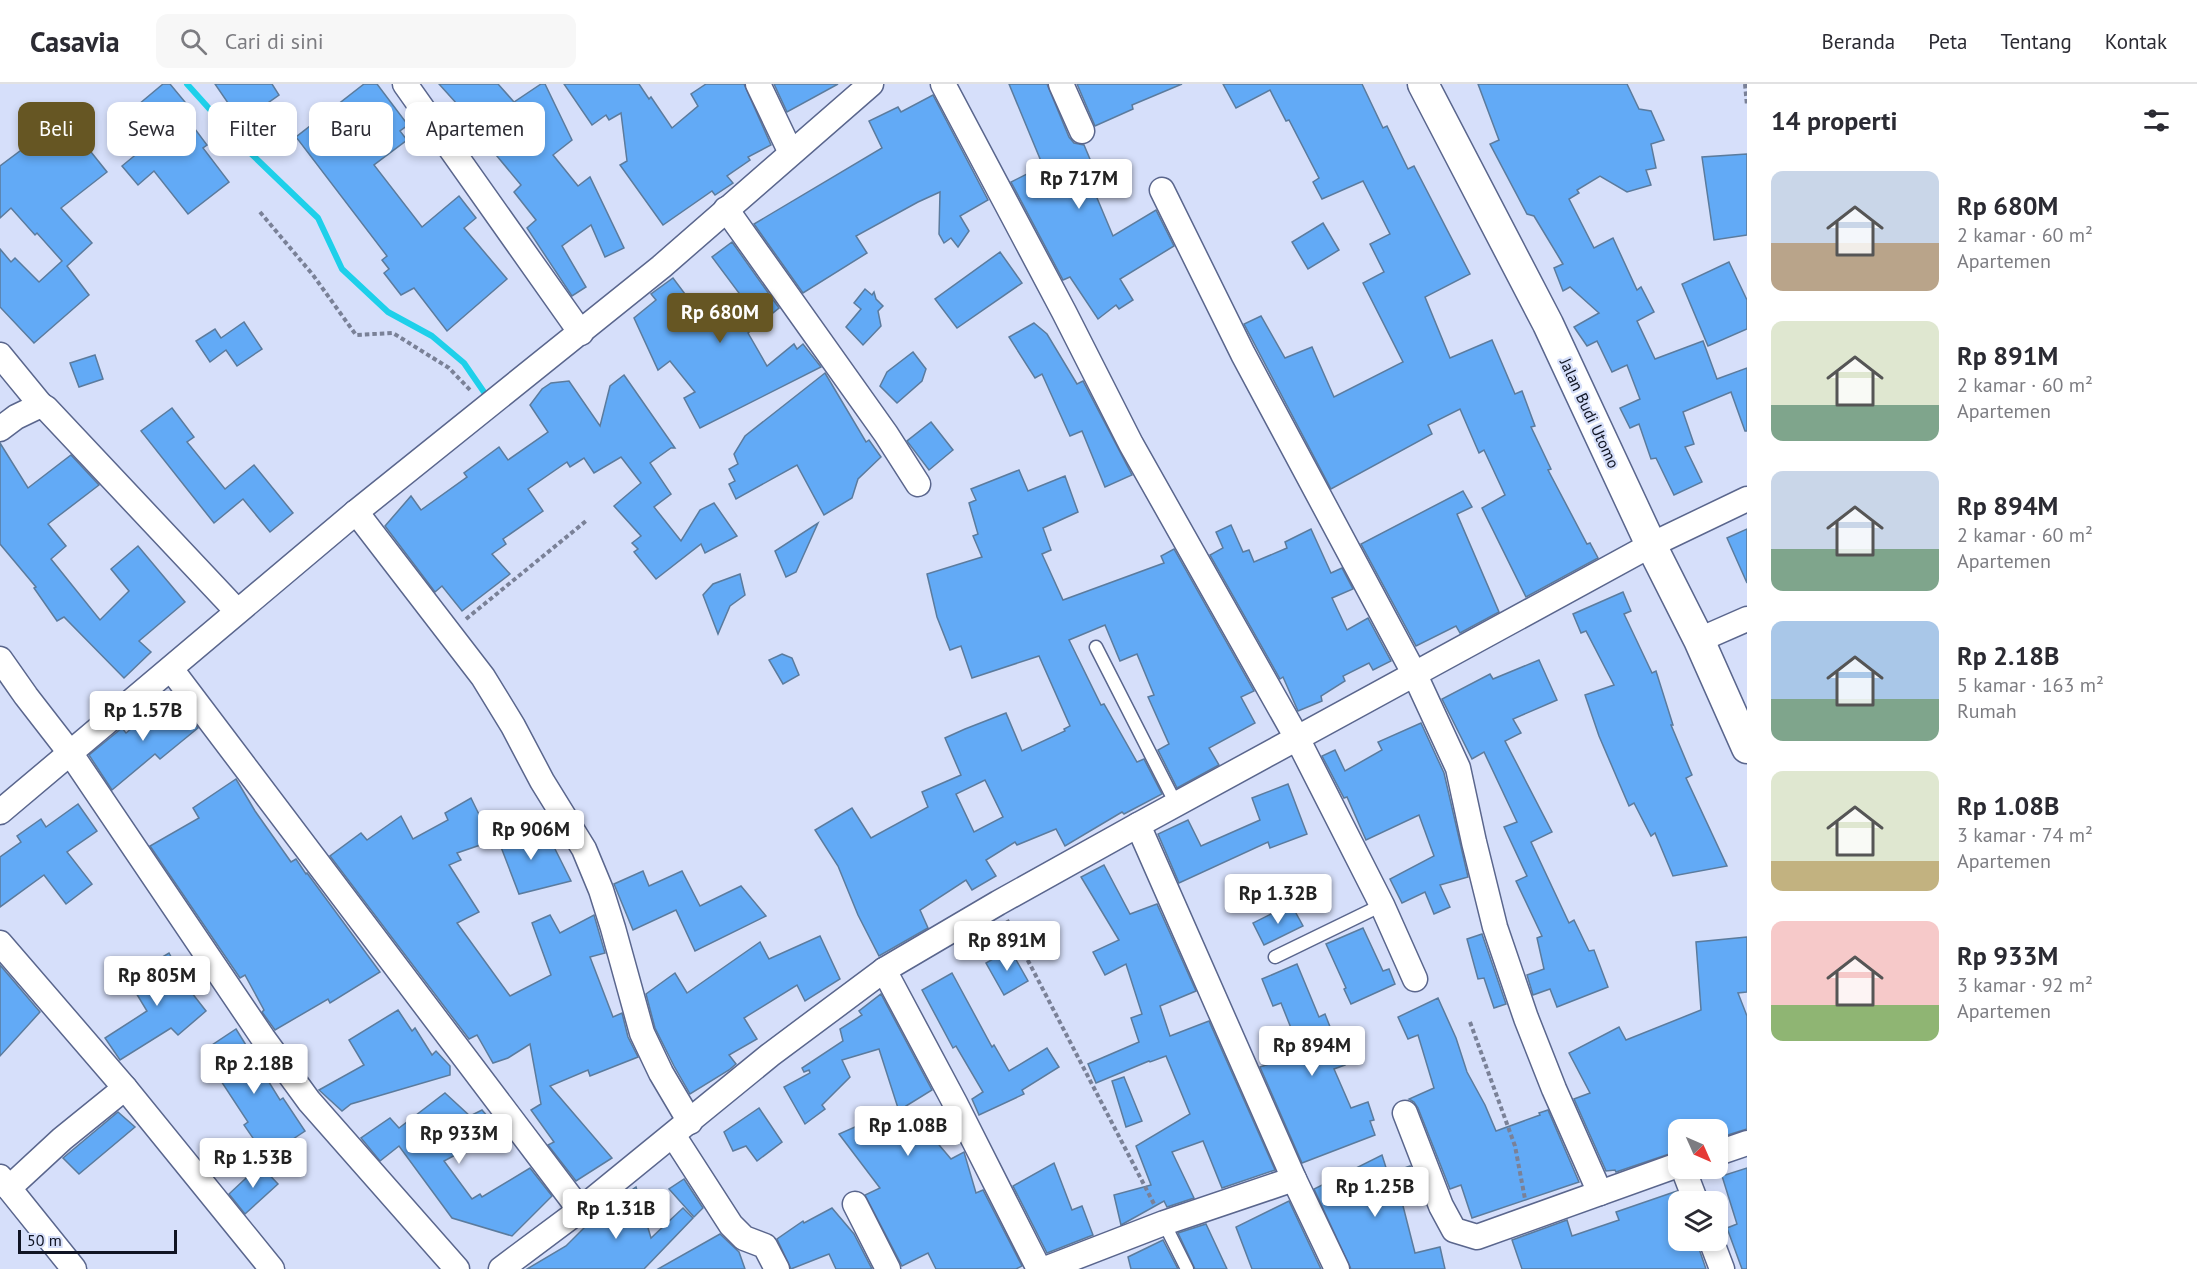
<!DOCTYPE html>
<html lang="id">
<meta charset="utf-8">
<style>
:root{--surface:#fff;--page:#f7f7f7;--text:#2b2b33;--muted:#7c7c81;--line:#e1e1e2;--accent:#665623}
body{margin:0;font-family:"PT Sans",sans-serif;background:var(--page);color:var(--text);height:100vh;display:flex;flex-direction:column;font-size:22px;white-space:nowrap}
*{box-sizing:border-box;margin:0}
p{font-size:20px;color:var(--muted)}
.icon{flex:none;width:33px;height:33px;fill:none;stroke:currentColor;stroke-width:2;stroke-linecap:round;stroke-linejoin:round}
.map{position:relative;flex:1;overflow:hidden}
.details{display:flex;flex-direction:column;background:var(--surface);width:450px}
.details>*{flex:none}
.hud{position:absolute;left:18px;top:18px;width:570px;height:54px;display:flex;gap:12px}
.needle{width:39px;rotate:135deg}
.controls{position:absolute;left:1668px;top:1035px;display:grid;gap:12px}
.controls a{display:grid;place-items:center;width:60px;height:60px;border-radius:12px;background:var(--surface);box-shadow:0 3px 9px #0003;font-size:30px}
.scale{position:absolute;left:18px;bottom:15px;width:159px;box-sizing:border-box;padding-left:6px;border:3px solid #101423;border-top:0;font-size:16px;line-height:21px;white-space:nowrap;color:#101423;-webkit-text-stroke:4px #d6dffa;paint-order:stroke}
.price{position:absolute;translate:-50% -51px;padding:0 14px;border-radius:6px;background:#fff;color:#222;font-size:20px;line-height:39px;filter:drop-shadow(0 2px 3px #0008)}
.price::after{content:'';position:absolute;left:50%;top:36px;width:18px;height:14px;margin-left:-9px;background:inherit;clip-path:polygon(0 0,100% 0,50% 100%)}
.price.selected{background:var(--accent);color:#fff}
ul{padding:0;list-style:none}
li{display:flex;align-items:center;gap:18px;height:150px;padding:0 24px}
li span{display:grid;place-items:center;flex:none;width:168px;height:120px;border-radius:12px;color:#555}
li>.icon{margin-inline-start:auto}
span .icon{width:72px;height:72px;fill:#fffc;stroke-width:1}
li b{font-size:26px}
h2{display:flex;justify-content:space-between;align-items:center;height:72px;padding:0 24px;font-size:26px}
.chip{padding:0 21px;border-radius:12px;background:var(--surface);box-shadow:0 3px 9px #0003;font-size:21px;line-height:54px}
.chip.selected{background:var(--accent);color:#fff}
header{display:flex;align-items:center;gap:36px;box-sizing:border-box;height:84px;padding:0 30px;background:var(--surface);border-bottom:2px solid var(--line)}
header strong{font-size:28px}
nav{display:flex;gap:33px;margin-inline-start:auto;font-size:21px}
.search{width:420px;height:54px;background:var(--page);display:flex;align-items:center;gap:15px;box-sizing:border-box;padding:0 21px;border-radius:12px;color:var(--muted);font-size:22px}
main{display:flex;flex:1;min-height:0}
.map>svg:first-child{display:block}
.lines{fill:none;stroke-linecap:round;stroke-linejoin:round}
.stream{stroke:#1ed0ea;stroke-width:6}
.building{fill:#62aaf6;stroke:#5b7b9d;stroke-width:1.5;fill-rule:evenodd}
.service-casing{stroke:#5a668d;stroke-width:15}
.minor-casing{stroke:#5a668d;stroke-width:27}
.tertiary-casing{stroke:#5a668d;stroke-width:33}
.path{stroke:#7a8197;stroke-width:4;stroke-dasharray:4.5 3;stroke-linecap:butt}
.service{stroke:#fff;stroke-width:12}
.minor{stroke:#fff;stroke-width:24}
.tertiary{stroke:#fff;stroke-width:30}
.labels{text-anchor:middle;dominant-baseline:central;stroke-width:4.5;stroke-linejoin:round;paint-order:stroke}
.street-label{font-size:16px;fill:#101423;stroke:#d6dffa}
</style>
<header>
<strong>Casavia</strong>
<div class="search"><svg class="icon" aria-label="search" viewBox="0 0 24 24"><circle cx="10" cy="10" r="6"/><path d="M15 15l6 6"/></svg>Cari di sini</div>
<nav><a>Beranda</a><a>Peta</a><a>Tentang</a><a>Kontak</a></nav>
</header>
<main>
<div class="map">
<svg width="1747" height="1185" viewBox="0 0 1747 1185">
<rect width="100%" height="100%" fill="#d6dffa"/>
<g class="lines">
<polyline class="stream" points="187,0 241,60 318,134 342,185 388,228 432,252 464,279 486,311"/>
</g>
<g class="building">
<polygon points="163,0 170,0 190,24 183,29 207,61 203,64 229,98 188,130 154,87 138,101 122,82 162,49 139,20"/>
<polygon points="215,0 272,0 279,11 241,38"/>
<polygon points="364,0 377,0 408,41 400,47 407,56 374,81 422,143 459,112 476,134 464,144 507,195 447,247 414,204 401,211 384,189 389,185 382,176 387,172 296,53"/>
<polygon points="439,0 498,0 514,18 541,0 545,0 572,56 553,71 578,102 590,93 624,164 605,173 591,141 562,162 586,203 572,212 527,144 536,136 514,108 521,101 482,54 485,51"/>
<polygon points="564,0 639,0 649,15 651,13 672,44 698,22 691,10 706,0 744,0 771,61 748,73 750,76 727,92 733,99 715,111 712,107 663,141 620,81 627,77 621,29 609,36 606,31 592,41"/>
<polygon points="774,0 838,0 787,28"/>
<polygon points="1009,0 1047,0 1069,53 1074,59 1084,61 1095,87 1090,89 1099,112 1097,114 1113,152 1156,126 1174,162 1120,195 1133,216 1119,225 1116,221 1098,235 1070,193 1063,196 1011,98 1043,82"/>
<polygon points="1077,0 1182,0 1132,21 1133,25 1095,42"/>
<polygon points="1223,0 1362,0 1383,44 1387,42 1408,85 1414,82 1470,190 1425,213 1450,274 1492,256 1515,310 1522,307 1535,342 1531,343 1551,385 1548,386 1587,460 1590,459 1598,474 1526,513 1482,424 1505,411 1484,366 1479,369 1460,325 1428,341 1432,350 1331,405 1244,240 1261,232 1285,274 1312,263 1334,313 1403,278 1363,199 1384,188 1370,160 1390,150 1363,97 1322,115 1313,98 1319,94 1289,36 1286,37 1270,6 1236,24"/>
<polygon points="1478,0 1627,0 1639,25 1651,27 1664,56 1651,60 1656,84 1646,86 1651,101 1627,108 1600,92 1577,106 1579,109 1569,115 1594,164 1613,154 1637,206 1641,203 1654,228 1637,237 1655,275 1703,257 1717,295 1747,284 1747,347 1745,347 1731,308 1683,328 1694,360 1685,363 1702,398 1674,411 1656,374 1651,375 1639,340 1630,344 1620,324 1640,315 1627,281 1612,288 1597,257 1587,262 1574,243 1599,229 1570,203 1563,207 1554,184 1563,180 1534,132 1527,130 1490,60 1499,56"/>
<polygon points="933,11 988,116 960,132 969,147 958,163 951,154 944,159 939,150 940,108 918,118 856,152 867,169 803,209 754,140 882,64 869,37 898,23 901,28"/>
<polygon points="68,31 86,55 83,58 107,88 61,124 92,159 67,182 89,211 34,259 0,223 0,165 11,178 15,174 39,198 62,177 37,149 35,151 11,124 0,134 0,82"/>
<polygon points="1747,70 1747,151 1714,156 1702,73"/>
<polygon points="1323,139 1339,166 1308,185 1292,158"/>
<polygon points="732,158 779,224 748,249 767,282 794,260 797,265 803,260 821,283 700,344 684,314 695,308 670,277 658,286 634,234 656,216 651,210 673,194 706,238 742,213 712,173"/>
<polygon points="1000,168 1022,199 957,244 935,215"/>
<polygon points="1729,178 1747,216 1747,245 1708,262 1682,200"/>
<polygon points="865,205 872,211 874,208 876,215 883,222 878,227 881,242 863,261 846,243 861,225 854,219"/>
<polygon points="244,238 262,265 237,282 226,266 210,278 196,257 215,245 221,254"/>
<polygon points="1034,239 1047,250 1077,300 1083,297 1132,391 1105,403 1082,347 1070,352 1042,290 1035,294 1009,253"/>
<polygon points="913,268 926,285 922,297 897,319 880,302 887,288"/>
<polygon points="95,271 103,295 79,303 70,279"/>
<polygon points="825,289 866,358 869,356 881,373 858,395 852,414 824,431 797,381 736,415 729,400 735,397 729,385 738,380 734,370 745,352"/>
<polygon points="624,291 675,364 671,364 650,379 671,410 654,423 681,457 700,426 714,419 737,452 705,469 701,460 656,495 634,468 638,465 632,459 641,452 614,422 641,399 621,373 594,389 584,374 570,383 567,378 528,405 543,427 503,455 506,460 492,470 510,490 462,527 442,502 435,508 385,442 411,412 421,426 467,393 464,389 499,363 508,376 548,348 530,321 542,305 551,299 569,297 600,342 610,302"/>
<polygon points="172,324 194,353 187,358 225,405 254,381 293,429 270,448 243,415 214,439 141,347"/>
<polygon points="931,338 953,366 929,386 907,357"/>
<polygon points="0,359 28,404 71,371 99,401 48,440 66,462 51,475 100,536 129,507 111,485 138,462 185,518 139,557 151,568 124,594 64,533 57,537 34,504 36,503 0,460"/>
<path d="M1019,386l9,21 37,-15 13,36 -35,16 8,22 -9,4 21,46 101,-37 -3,-7 13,-7 80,142 -13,6 14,26 -46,25 10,17 -42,23 -19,-38 11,-6 -21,-47 6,-2 -17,-41 -17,7 -15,-36 -36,15 32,65 3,-1 33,58 7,-3 18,35 -38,20 -2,-2 -57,34 -9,-17 -39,16 -2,-3 -29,18 10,16 -24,14 -6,-10 -46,30 8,18 -49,28 -21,-41 -20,-49 -23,-36 37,-22 19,30 57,-31 -6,-15 39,-17 -16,-37 20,-9 41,-16 16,38 43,-20 -1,-2 6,-3 -31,-70 -67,22 -11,-32 -11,4 -13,-33 -10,-43 55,-17 -9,-21 5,-2 -9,-31 7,-3 -5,-11zM985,696l18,37 -29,15 -18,-38z"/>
<polygon points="1463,407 1472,423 1457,430 1499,528 1460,549 1456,542 1416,562 1361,460"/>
<polygon points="818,439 796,488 786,493 775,467"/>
<polygon points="1231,441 1243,468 1249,466 1254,478 1287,464 1285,458 1311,445 1331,489 1342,484 1353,505 1332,514 1347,546 1368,534 1391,577 1373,586 1369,579 1343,592 1345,597 1321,612 1322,617 1298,627 1283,593 1280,595 1210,471 1223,464 1216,448"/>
<polygon points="1747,445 1747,499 1727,454"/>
<polygon points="740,490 745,511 730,522 718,550 703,511 713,500"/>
<polygon points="1623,508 1631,527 1624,530 1652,589 1656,587 1673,641 1671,641 1692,691 1686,694 1727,782 1673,792 1655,749 1651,752 1634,719 1629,722 1599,652 1585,611 1614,601 1586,547 1581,549 1573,530"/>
<polygon points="782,570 792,574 799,591 783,600 769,576"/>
<polygon points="1539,576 1557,616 1513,635 1521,649 1505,657 1552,748 1531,758 1569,839 1574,836 1589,867 1594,866 1608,903 1557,923 1550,905 1533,911 1527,891 1544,885 1537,854 1542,852 1516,797 1527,792 1504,743 1517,738 1484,668 1472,675 1442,615 1490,590 1493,595"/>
<polygon points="172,611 198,644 160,675 155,670 112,706 89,671 122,644 126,649"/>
<polygon points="1421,639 1444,689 1468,793 1440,801 1450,823 1434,830 1425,808 1402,819 1390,795 1434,772 1419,731 1366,756 1347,713 1344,714 1322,672 1335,666 1345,687 1382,666 1378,658"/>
<polygon points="236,695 255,727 291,778 296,775 306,790 307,789 380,888 330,919 328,915 275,946 262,928 264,926 245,891 240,894 150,762 199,734 193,724"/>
<polygon points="1288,700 1307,750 1270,764 1268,758 1179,799 1158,750 1188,736 1201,762 1260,736 1252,714"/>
<polygon points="471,714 492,757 457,769 461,776 449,781 479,828 457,839 510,912 551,891 532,839 550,831 560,849 594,831 605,869 590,873 613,933 622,929 628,953 638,973 590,992 588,986 550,1002 612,1074 576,1097 548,1061 554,1058 531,1026 541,1020 530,960 508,974 493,979 477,951 469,955 330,772 361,749 367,756 401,732 413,755 448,736 445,729"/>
<polygon points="78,720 97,747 67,768 92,800 66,820 44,791 0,823 0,773 21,758 17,752 41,735 46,743"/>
<polygon points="517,737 532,763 550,755 571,797 519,810 496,750"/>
<polygon points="1104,781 1130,830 1157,820 1196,907 1160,922 1170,952 1209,937 1275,1086 1222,1104 1203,1057 1172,1068 1194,1114 1167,1123 1164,1117 1121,1141 1114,1111 1151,1101 1136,1062 1190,1030 1166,972 1150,978 1149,977 1096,999 1088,980 1139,958 1131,934 1142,930 1126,880 1105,891 1093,868 1119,856 1081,793"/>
<polygon points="643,787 649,802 682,787 700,822 741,802 766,832 695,867 676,826 633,846 614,800"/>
<polygon points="1291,820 1303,842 1264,861 1253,839"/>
<polygon points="1363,844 1383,887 1389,885 1395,900 1351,920 1344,905 1346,904 1326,860"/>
<polygon points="1482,850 1506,920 1494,924 1484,894 1478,895 1467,855"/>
<polygon points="820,852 840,895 805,917 797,901 744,934 757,955 729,971 736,980 729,986 690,1010 674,982 655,944 646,910 675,889 687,909 760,858 769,875"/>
<polygon points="1747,853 1747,908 1738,909 1747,932 1747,1045 1718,1054 1718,1046 1678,1046 1678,1067 1616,1088 1615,1086 1606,1087 1574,1015 1590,1009 1569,969 1619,943 1626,956 1701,926 1696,858"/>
<polygon points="1010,865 1028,897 1004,911 986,879"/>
<polygon points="169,869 183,894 181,895 206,927 178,951 171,944 120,976 105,954 147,927 127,894"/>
<polygon points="1297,880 1319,933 1325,930 1345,981 1334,985 1351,1024 1368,1018 1374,1036 1370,1037 1375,1051 1302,1079 1260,983 1301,969 1281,919 1273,922 1262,895"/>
<polygon points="0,881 40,928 0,972"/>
<polygon points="952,889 992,963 994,961 1009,987 1047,964 1059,983 1022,1006 1024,1010 979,1031 972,1015 983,1008 956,962 953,964 922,906"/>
<polygon points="881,910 932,1006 906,1022 951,1075 964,1068 976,1109 983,1106 1022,1182 1016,1185 936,1185 928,1169 902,1182 865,1111 880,1104 839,1050 898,1024 879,965 842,976 850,993 822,1021 825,1025 805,1040 784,1003 810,989 809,986 804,988 802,984 843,957 840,945 862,931 859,927"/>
<polygon points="1438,914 1456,954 1467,988 1485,1021 1496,1047 1540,1031 1539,1029 1548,1026 1579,1098 1472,1134 1461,1101 1450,1105 1418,1024 1414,1018 1409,1015 1434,1004 1418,951 1408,955 1398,933"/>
<polygon points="398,926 412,947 415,944 432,971 436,967 450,982 450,991 351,1020 342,1027 319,1006 364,981 349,956"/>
<polygon points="236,945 280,1016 283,1014 305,1047 266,1073 244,1041 248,1038 221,997 225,994 206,965"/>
<polygon points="1124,993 1142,1037 1126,1043 1112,997"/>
<polygon points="445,1009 470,1032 482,1026 500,1047 444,1077 472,1115 480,1110 482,1113 530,1084 552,1112 512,1152 452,1134 399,1062 380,1077 361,1054 390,1034 399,1044"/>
<polygon points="759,1024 782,1058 757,1077 746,1062 733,1067 724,1048"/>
<polygon points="118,1028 135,1043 79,1090 63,1074"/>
<polygon points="1382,1071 1388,1090 1410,1082 1421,1111 1402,1118 1415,1169 1440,1163 1445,1185 1351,1185 1314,1105"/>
<polygon points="1054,1079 1072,1126 1082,1122 1093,1151 1047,1169 1013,1102"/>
<polygon points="260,1081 278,1100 245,1130 229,1110"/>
<polygon points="1747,1084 1747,1185 1742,1185 1727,1144 1737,1140 1722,1092"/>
<polygon points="684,1095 703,1124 694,1133 669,1105"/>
<polygon points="636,1103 651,1154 683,1124 693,1134 644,1185 527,1185 566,1162 597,1131"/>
<polygon points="1677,1107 1678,1112 1678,1156 1696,1156 1706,1185 1522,1185 1512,1156 1567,1136 1572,1152 1619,1136 1616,1128"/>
<polygon points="1289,1117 1321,1185 1252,1185 1236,1143"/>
<polygon points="832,1124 854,1150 872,1185 836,1185 829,1170 791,1185 777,1155 803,1137 804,1139"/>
<polygon points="1206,1140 1227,1185 1195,1185 1178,1149"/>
<polygon points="720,1150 739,1168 745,1185 658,1185"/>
<polygon points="1163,1156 1178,1185 1131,1185 1128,1173"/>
</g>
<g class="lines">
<defs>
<g id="service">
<polyline points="1096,563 1176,720"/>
<polyline points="1275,873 1382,821"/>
<polyline points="1164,1139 1187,1185"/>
</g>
<g id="minor">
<polyline points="405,0 581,249"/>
<polyline points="758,0 791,69"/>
<polyline points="943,0 1064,228 1131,360 1297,654 1382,821 1415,895"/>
<polyline points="1061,0 1082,47"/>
<polyline points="1162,106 1243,270 1415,591 1458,684 1474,758 1495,843 1526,934 1554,1005 1600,1109"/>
<polyline points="726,125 886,350 918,400"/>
<polyline points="0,271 41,321"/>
<polyline points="0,345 16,333 41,321 46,324 237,527"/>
<polyline points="356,428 483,593 513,642 542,697 584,765 601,806 613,844 642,949 661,989 690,1038"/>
<polyline points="1699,556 1747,535"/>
<polyline points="0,575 26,612 71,670 263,954 309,1017 457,1185"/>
<polyline points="171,585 580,1126"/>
<polyline points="0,728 356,428 661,183 871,0"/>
<polyline points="1138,741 1294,1095 1337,1185"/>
<polyline points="0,859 125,1004 272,1185"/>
<polyline points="884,886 955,1019 1039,1185"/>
<polyline points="1405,1029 1441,1122 1454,1146 1477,1153 1678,1081"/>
<polyline points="673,1051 731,1141 744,1154 765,1162 777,1185"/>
<polyline points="1718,1069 1747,1059"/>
<polyline points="1683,1084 1696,1118"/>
<polyline points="0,1093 74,1185"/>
<polyline points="9,1104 62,1055 125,1004"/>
<polyline points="855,1120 888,1185"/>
<polyline points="1711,1156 1722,1185"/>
<polyline points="501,1185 580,1126 770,971 884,886 998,819 1138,741 1651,461 1747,415"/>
<polyline points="1045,1185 1164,1139 1294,1095"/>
</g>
<polyline id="tertiary" points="1423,0 1548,240 1651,461 1699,556 1747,664"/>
</defs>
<use href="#service" class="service-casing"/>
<use href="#minor" class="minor-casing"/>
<use href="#tertiary" class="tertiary-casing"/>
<g class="path">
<polyline points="1745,0 1747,22"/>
<polyline points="260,128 313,191 356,251 393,249 449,284 472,308"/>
<polyline points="466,535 586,437"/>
<polyline points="1007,836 1154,1120"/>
<polyline points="1470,938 1515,1062 1525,1115"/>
</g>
<use href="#service" class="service"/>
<use href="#minor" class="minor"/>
<use href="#tertiary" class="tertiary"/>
</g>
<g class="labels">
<g class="street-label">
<text transform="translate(1590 329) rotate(65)">Jalan Budi Utomo</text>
</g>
</g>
</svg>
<div class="controls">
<a><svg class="needle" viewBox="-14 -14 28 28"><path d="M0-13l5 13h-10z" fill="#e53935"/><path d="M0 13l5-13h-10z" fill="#7c7c81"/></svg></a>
<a><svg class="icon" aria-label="layers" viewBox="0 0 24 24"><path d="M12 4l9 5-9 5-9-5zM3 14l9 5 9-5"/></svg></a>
</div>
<div class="scale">50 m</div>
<b class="price" style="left:1079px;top:126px">Rp 717M</b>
<b class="price selected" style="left:720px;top:260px">Rp 680M</b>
<b class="price" style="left:143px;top:658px">Rp 1.57B</b>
<b class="price" style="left:531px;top:777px">Rp 906M</b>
<b class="price" style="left:1278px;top:841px">Rp 1.32B</b>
<b class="price" style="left:1007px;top:888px">Rp 891M</b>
<b class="price" style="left:157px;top:923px">Rp 805M</b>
<b class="price" style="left:1312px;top:993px">Rp 894M</b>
<b class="price" style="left:254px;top:1011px">Rp 2.18B</b>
<b class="price" style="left:908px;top:1073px">Rp 1.08B</b>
<b class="price" style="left:459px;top:1081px">Rp 933M</b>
<b class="price" style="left:253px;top:1105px">Rp 1.53B</b>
<b class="price" style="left:1375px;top:1134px">Rp 1.25B</b>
<b class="price" style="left:616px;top:1156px">Rp 1.31B</b>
<div class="hud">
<a class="chip selected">Beli</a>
<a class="chip">Sewa</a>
<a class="chip">Filter</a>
<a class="chip">Baru</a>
<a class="chip">Apartemen</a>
</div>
</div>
<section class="details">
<h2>14 properti<svg class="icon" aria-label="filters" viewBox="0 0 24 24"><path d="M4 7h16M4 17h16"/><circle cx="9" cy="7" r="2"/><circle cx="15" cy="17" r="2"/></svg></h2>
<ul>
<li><span style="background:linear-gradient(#c9d6e8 60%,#b9a48a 0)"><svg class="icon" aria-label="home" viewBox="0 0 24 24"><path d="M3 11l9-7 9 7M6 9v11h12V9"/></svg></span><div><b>Rp 680M</b><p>2 kamar · 60 m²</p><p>Apartemen</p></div></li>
<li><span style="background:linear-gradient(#dfe7d0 70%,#7fa58c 0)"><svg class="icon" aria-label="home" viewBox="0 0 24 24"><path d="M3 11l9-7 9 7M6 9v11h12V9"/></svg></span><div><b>Rp 891M</b><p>2 kamar · 60 m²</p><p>Apartemen</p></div></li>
<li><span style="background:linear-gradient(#c9d6e8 65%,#7fa58c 0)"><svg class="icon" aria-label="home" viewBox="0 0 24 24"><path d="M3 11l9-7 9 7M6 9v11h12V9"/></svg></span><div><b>Rp 894M</b><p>2 kamar · 60 m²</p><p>Apartemen</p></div></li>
<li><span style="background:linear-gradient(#a9c7e8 65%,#7fa58c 0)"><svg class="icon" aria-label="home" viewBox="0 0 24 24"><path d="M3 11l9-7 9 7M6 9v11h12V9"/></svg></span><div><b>Rp 2.18B</b><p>5 kamar · 163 m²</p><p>Rumah</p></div></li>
<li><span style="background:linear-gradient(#dfe7d0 75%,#c2b280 0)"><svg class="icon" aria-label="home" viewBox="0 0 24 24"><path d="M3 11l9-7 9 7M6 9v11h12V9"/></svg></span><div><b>Rp 1.08B</b><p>3 kamar · 74 m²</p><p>Apartemen</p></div></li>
<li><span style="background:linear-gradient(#f6c9c9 70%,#8fb573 0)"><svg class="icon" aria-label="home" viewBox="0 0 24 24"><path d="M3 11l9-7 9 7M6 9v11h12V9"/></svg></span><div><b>Rp 933M</b><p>3 kamar · 92 m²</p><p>Apartemen</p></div></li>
</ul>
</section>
</main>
